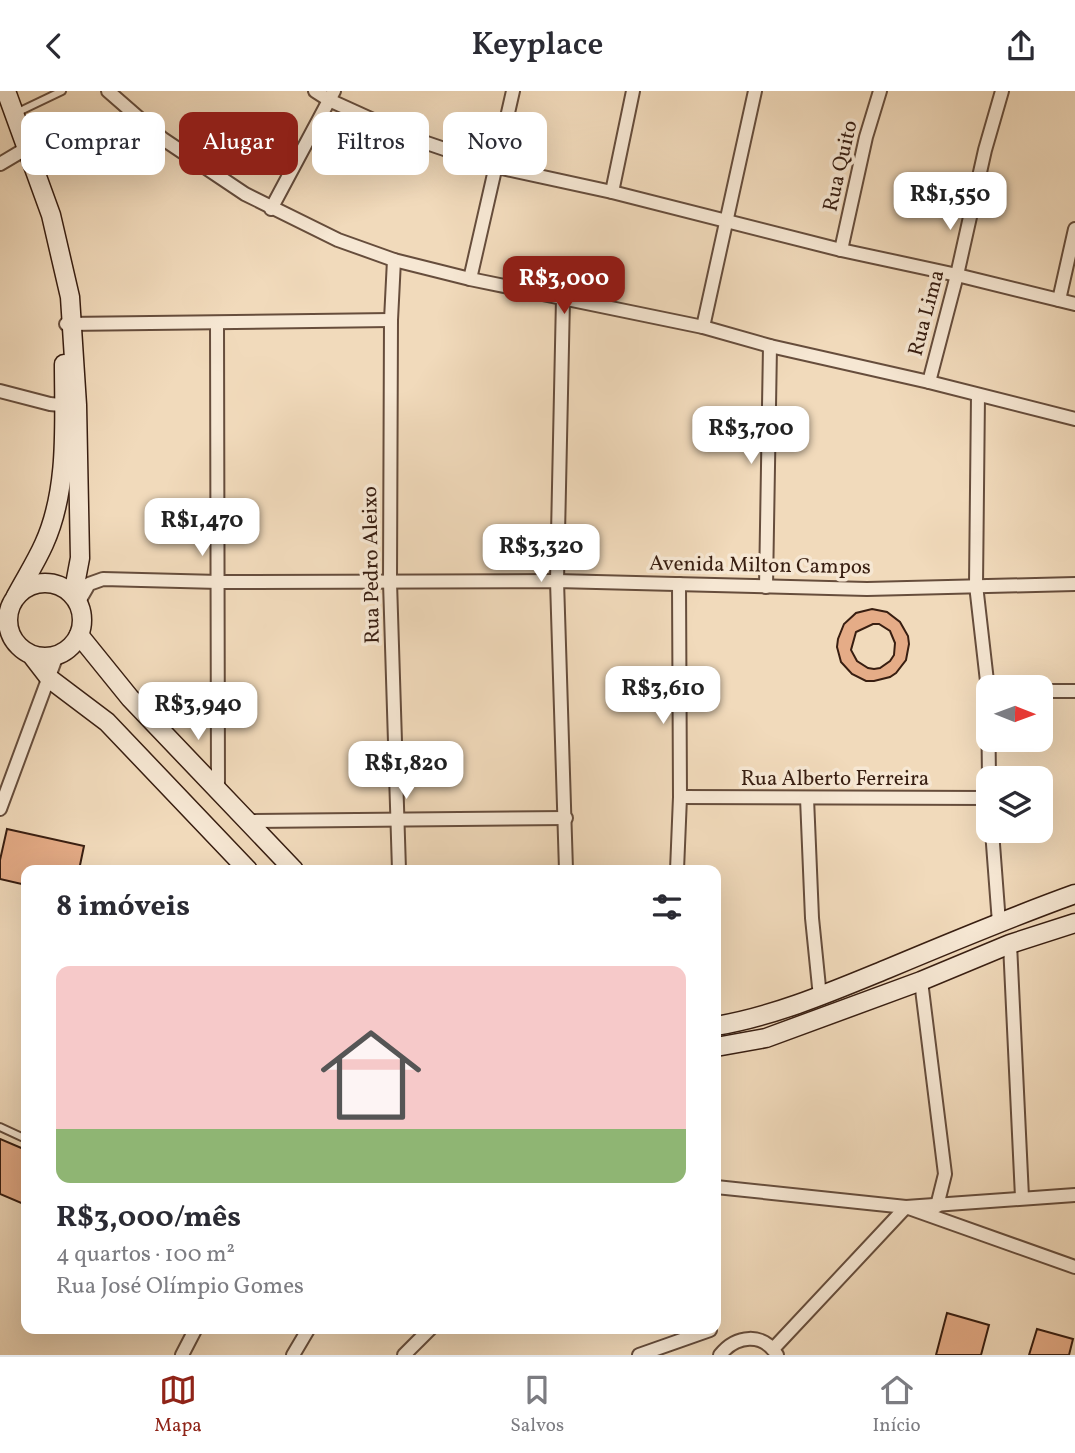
<!DOCTYPE html>
<html lang="pt">
<meta charset="utf-8">
<style>
:root{--surface:#fff;--page:#f7f7f7;--text:#2b2b33;--muted:#7c7c81;--line:#e1e1e2;--accent:#8f2418}
body{margin:0;font-family:Vollkorn,serif;background:var(--page);color:var(--text);height:100vh;display:flex;flex-direction:column;font-size:26px;white-space:nowrap}
*{box-sizing:border-box;margin:0}
p{font-size:23px;color:var(--muted)}
.icon{flex:none;width:38px;height:38px;fill:none;stroke:currentColor;stroke-width:2;stroke-linecap:round;stroke-linejoin:round}
.map{position:relative;flex:1;overflow:hidden}
.side{position:absolute;left:21px;top:774px;width:700px;height:469px;display:flex;flex-direction:column;background:var(--surface);border-radius:14px;box-shadow:0 7px 28px #0002}
.side>*{flex:none}
.guide{position:absolute;left:21px;top:21px;width:700px;height:63px;display:flex;gap:14px}
.needle{width:46px;rotate:91deg}
.tools{position:absolute;left:976px;top:584px;display:grid;gap:14px}
.tools a{display:grid;place-items:center;width:77px;height:77px;border-radius:14px;background:var(--surface);box-shadow:0 7px 28px #0002;font-size:35px}
.price{position:absolute;translate:-50% -60px;padding:0 16px;border-radius:14px;background:#fff;color:#222;font-size:23px;line-height:46px;filter:drop-shadow(0 2px 4px #0008)}
.price::after{content:'';position:absolute;left:50%;top:42px;width:21px;height:16px;margin-left:-10px;background:inherit;clip-path:polygon(0 0,100% 0,50% 100%)}
.price.active{background:var(--accent);color:#fff}
ul{padding:0;list-style:none}
li{display:grid;align-content:center;gap:14px;height:371px;padding:0 35px}
li span{display:grid;place-items:center;height:217px;border-radius:14px;color:#555}
li>.icon{margin-inline-start:auto}
span .icon{width:126px;height:126px;fill:#fffc;stroke-width:1}
li b{font-size:30px}
h2{display:flex;justify-content:space-between;align-items:center;height:84px;padding:0 35px;font-size:30px}
.chip{padding:0 24px;border-radius:14px;background:var(--surface);box-shadow:0 7px 28px #0002;font-size:24px;line-height:63px}
.chip.active{background:var(--accent);color:#fff}
header{display:flex;justify-content:space-between;align-items:center;height:91px;padding:0 35px;background:var(--surface);font-size:32px;font-weight:600}
.tabs{display:flex;justify-content:space-around;align-items:center;height:98px;border-top:2px solid var(--line);background:var(--surface);font-size:19px;color:var(--muted)}
.tabs a{display:grid;justify-items:center;gap:4px}
.tabs .active{color:var(--accent)}
.map>svg:first-child{display:block}
.building{fill:#e5ac87;stroke:#381e11;stroke-width:2;fill-rule:evenodd}
.lines{fill:none;stroke-linecap:round;stroke-linejoin:round}
.service-casing{stroke:#664d3c;stroke-width:10}
.minor-casing{stroke:#664d3c;stroke-width:16}
.secondary-casing{stroke:#381e11;stroke-width:21}
.service{stroke:#f6e7d3;stroke-width:6}
.minor{stroke:#f6e7d3;stroke-width:12}
.secondary{stroke:#f6e7d3;stroke-width:18}
.labels{text-anchor:middle;dominant-baseline:central;stroke-width:7;stroke-linejoin:round;paint-order:stroke}
.street-label{font-size:21px;fill:#381e11;stroke:#f6e7d3}
</style>
<header><svg class="icon" aria-label="back" viewBox="0 0 24 24"><path d="M15 5l-7 7 7 7"/></svg>Keyplace<svg class="icon" aria-label="share" viewBox="0 0 24 24"><path d="M12 15V3M7 8l5-5 5 5M5 13v7h14v-7"/></svg></header>
<div class="map">
<svg width="1075" height="1264" viewBox="0 0 1075 1264">
<rect width="100%" height="100%" fill="#f1dabb"/>
<filter id="stains"><feTurbulence type="fractalNoise" baseFrequency=".00286" numOctaves="4"/><feColorMatrix values="0 0 0 0 .2 0 0 0 0 .09 0 0 0 0 .02 0 0 0 .5 -.17"/></filter>
<radialGradient id="worn" r=".72"><stop offset=".6" stop-color="#630" stop-opacity="0"/><stop offset="1" stop-color="#630" stop-opacity=".3"/></radialGradient>
<g class="building">
<path d="M872,518l15,3 13,10 8,14 1,8 -3,16 -10,13 -6,4 -16,4h-8l-14,-7 -11,-12 -4,-15 1,-8 6,-15 12,-11zM873,533h6l11,7 5,12 -1,12 -4,6 -10,7 -6,1 -6,-1 -11,-7 -6,-11 5,-18z"/>
<polygon points="7,738 84,755 79,779 26,779 26,794 0,788 0,769"/>
<polygon points="0,1048 26,1059 26,1114 0,1103"/>
<polygon points="947,1222 989,1234 981,1264 936,1264"/>
<polygon points="1037,1238 1073,1248 1069,1264 1029,1264"/>
</g>
<g class="lines">
<defs>
<g id="service">
<polyline points="16,22 62,0"/>
<polyline points="0,1036 26,1048"/>
</g>
<g id="minor">
<polyline points="108,0 163,48 245,103 338,149 394,169 470,188 703,236 770,255 929,291 1075,328"/>
<polyline points="315,0 329,9 415,48 497,76 612,101 841,159 957,184 1075,213"/>
<polyline points="0,73 27,57"/>
<polyline points="612,101 633,0"/>
<polyline points="271,118 334,0"/>
<polyline points="841,159 866,46 880,0"/>
<polyline points="394,169 391,229 390,491 399,779"/>
<polyline points="470,188 513,0"/>
<polyline points="563,208 557,490 566,779"/>
<polyline points="1059,209 1075,138"/>
<polyline points="217,232 218,701"/>
<polyline points="66,233 391,229"/>
<polyline points="703,236 755,0"/>
<polyline points="929,291 957,184 985,59 1002,0"/>
<polyline points="0,300 50,313 71,315"/>
<polyline points="978,304 976,494 988,599 989,689"/>
<polyline points="766,496 770,255"/>
<polyline points="78,512 89,493 103,488 219,491 557,490 867,498 1075,493"/>
<polyline points="1041,600 1075,600"/>
<polyline points="680,706 989,707"/>
<polyline points="807,707 812,827 820,906"/>
<polyline points="0,718 57,564"/>
<polyline points="246,730 566,727"/>
<polyline points="992,740 999,832"/>
<polyline points="677,779 680,706 679,493"/>
<polyline points="1010,853 1022,1106"/>
<polyline points="921,890 945,1083 937,1115"/>
<polyline points="716,1096 906,1116 1075,1104"/>
<polyline points="773,1258 906,1116 1075,1176"/>
<polyline points="182,1264 196,1237"/>
<polyline points="293,1264 309,1237"/>
<polyline points="404,1264 431,1237"/>
<polyline points="639,1264 710,1239"/>
<path d="M720,1264c16,-20 43,-23 57,0"/>
</g>
<g id="secondary">
<polyline points="6,0 51,124 70,206 77,314 80,467 73,504"/>
<circle cx="45" cy="529" r="37"/>
<path d="M16,505c9,-17 20,-34 28,-52 25,-55 20,-122 20,-180"/>
<polyline points="79,544 130,607 294,779"/>
<polyline points="33,566 50,588 107,631 248,779"/>
<path d="M716,935c59,-10 115,-34 171,-57 62,-26 124,-52 188,-75"/>
<polyline points="716,956 766,947 921,890 1010,853 1075,832"/>
</g>
</defs>
<use href="#service" class="service-casing"/>
<use href="#minor" class="minor-casing"/>
<use href="#secondary" class="secondary-casing"/>
<use href="#service" class="service"/>
<use href="#minor" class="minor"/>
<use href="#secondary" class="secondary"/>
</g>
<g class="labels">
<g class="street-label">
<text transform="translate(841 75) rotate(-77)">Rua Quito</text>
<text transform="translate(927 222) rotate(-75)">Rua Lima</text>
<text transform="translate(372 474) rotate(-91)">Rua Pedro Aleixo</text>
<text transform="translate(760 475) rotate(1)">Avenida Milton Campos</text>
<text x="835" y="688">Rua Alberto Ferreira</text>
</g>
</g>
<rect width="100%" height="100%" filter="url(#stains)"/>
<rect width="100%" height="100%" fill="url(#worn)"/>
</svg>
<div class="tools">
<a><svg class="needle" viewBox="-14 -14 28 28"><path d="M0-13l5 13h-10z" fill="#e53935"/><path d="M0 13l5-13h-10z" fill="#7c7c81"/></svg></a>
<a><svg class="icon" aria-label="layers" viewBox="0 0 24 24"><path d="M12 4l9 5-9 5-9-5zM3 14l9 5 9-5"/></svg></a>
</div>
<b class="price" style="left:950px;top:141px">R$1,550</b>
<b class="price active" style="left:564px;top:225px">R$3,000</b>
<b class="price" style="left:751px;top:375px">R$3,700</b>
<b class="price" style="left:202px;top:467px">R$1,470</b>
<b class="price" style="left:541px;top:493px">R$3,320</b>
<b class="price" style="left:663px;top:635px">R$3,610</b>
<b class="price" style="left:198px;top:651px">R$3,940</b>
<b class="price" style="left:406px;top:710px">R$1,820</b>
<div class="guide">
<a class="chip">Comprar</a>
<a class="chip active">Alugar</a>
<a class="chip">Filtros</a>
<a class="chip">Novo</a>
</div>
<section class="side">
<h2>8 imóveis<svg class="icon" aria-label="filters" viewBox="0 0 24 24"><path d="M4 7h16M4 17h16"/><circle cx="9" cy="7" r="2"/><circle cx="15" cy="17" r="2"/></svg></h2>
<ul>
<li><span style="background:linear-gradient(#f6c9c9 75%,#8fb573 0)"><svg class="icon" aria-label="home" viewBox="0 0 24 24"><path d="M3 11l9-7 9 7M6 9v11h12V9"/></svg></span><div><b>R$3,000/mês</b><p>4 quartos · 100 m²</p><p>Rua José Olímpio Gomes</p></div></li>
</ul>
</section>
</div>
<nav class="tabs">
<a class="active"><svg class="icon" aria-label="map" viewBox="0 0 24 24"><path d="M3 6l6-2 6 2 6-2v14l-6 2-6-2-6 2zM9 4v14M15 6v14"/></svg>Mapa</a>
<a><svg class="icon" aria-label="saved" viewBox="0 0 24 24"><path d="M7 4h10v16l-5-4-5 4z"/></svg>Salvos</a>
<a><svg class="icon" aria-label="home" viewBox="0 0 24 24"><path d="M3 11l9-7 9 7M6 9v11h12V9"/></svg>Início</a>
</nav>
